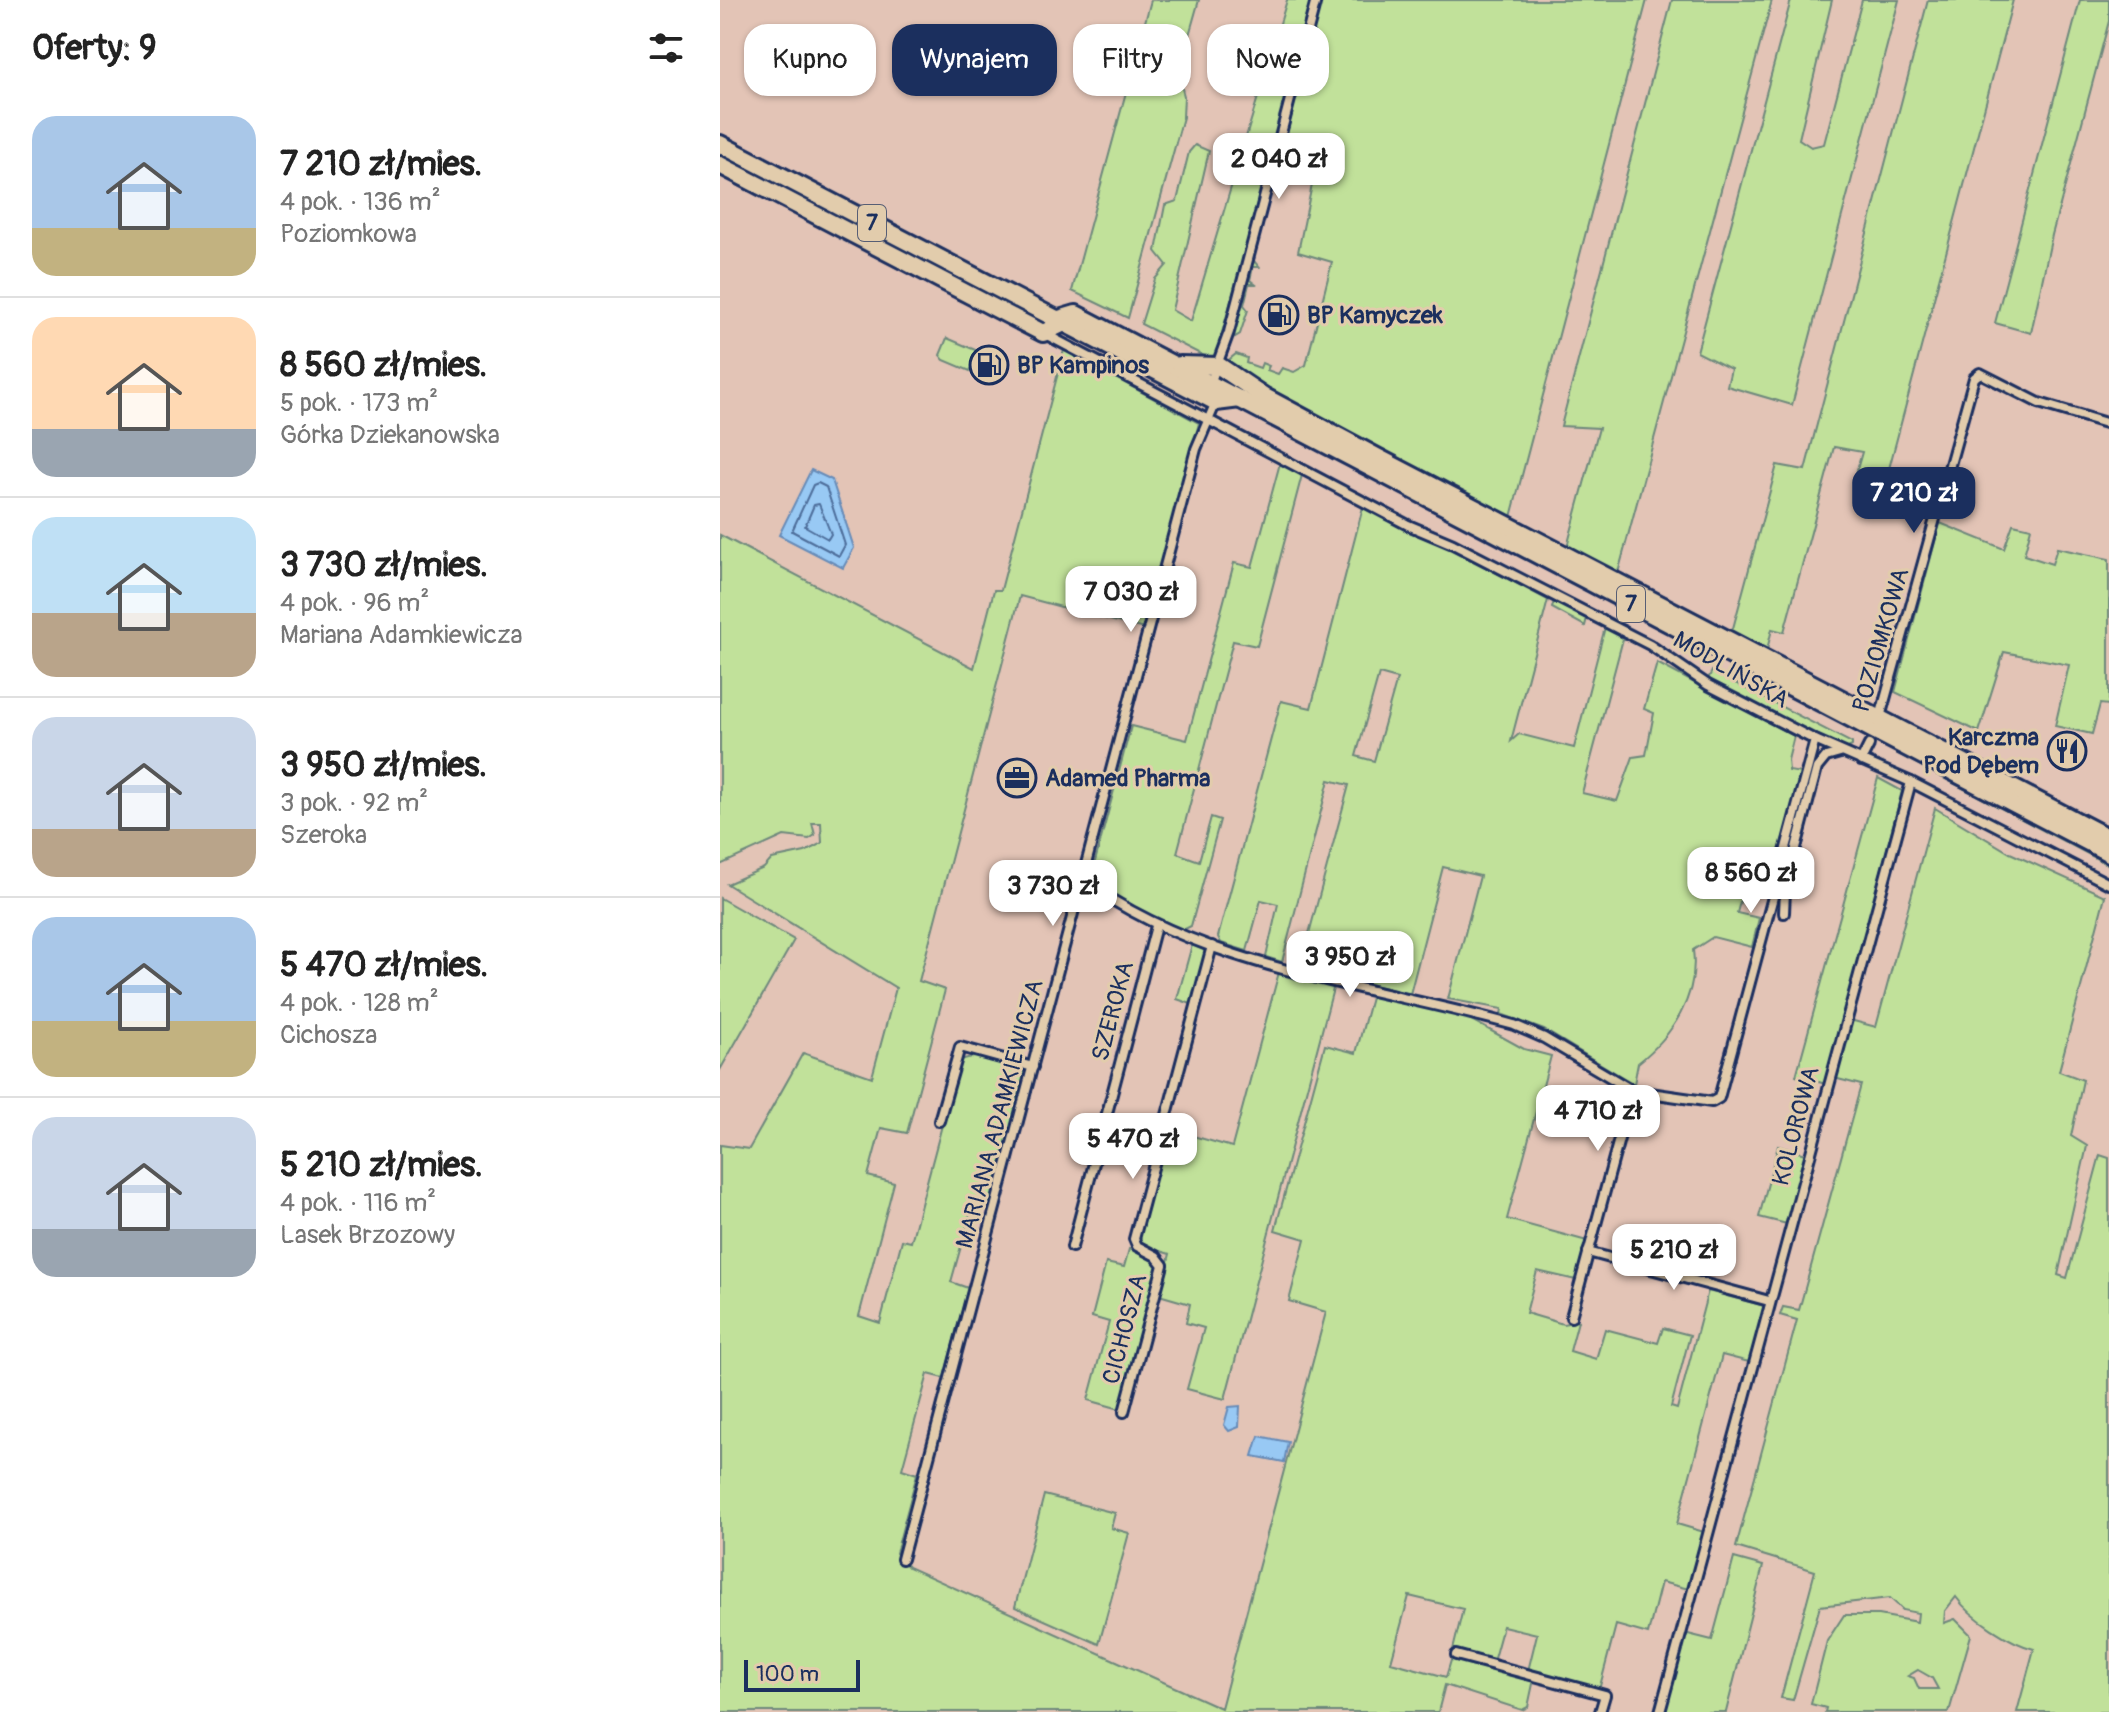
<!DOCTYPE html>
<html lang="pl">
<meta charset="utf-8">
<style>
:root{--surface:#fff;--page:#f2f2f2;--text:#222;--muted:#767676;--line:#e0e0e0;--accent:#1b2f5e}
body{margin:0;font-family:Pangolin,sans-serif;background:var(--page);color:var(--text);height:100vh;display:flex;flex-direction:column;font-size:30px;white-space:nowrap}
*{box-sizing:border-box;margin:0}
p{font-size:26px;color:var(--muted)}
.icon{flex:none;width:44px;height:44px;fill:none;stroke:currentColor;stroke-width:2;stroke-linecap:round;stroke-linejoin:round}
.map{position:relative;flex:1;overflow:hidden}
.drawer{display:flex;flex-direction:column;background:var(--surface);width:720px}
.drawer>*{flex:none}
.hud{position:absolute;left:24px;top:24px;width:760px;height:72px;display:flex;gap:16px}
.scale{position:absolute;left:24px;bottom:20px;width:116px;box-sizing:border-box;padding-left:8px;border:4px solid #1b2f5e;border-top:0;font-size:22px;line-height:28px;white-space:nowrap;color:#1b2f5e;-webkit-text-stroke:6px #e2ccac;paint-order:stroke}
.price{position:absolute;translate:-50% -68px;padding:0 18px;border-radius:16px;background:#fff;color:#222;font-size:26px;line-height:52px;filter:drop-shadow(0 2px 4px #0008)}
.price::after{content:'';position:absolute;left:50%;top:48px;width:24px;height:18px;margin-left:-12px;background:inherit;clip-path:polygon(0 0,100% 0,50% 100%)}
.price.current{background:var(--accent);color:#fff}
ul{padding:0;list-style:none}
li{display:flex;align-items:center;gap:24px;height:200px;padding:0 32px}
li+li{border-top:2px solid var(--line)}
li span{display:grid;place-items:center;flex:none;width:224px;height:160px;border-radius:24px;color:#555}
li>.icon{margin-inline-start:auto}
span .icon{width:96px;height:96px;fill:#fffc;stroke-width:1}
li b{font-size:34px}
h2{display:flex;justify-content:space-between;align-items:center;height:96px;padding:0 32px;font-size:34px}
.tag{padding:0 28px;border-radius:24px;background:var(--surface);box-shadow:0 2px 6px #0004;font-size:28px;line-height:72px}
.tag.current{background:var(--accent);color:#fff}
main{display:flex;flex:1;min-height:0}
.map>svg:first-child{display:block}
.green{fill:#c1e19a;stroke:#6e887c;stroke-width:2;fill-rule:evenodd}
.water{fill:#98c9f4;stroke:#668bb8;stroke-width:2}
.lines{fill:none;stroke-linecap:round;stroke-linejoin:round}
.shore{stroke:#4d6d9a;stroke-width:2}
.street-casing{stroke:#1b2f5e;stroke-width:14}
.highway-casing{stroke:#1b2f5e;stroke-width:22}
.street{stroke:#e2ccac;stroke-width:8}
.highway{stroke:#e2ccac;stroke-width:16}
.labels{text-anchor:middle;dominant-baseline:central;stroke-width:6;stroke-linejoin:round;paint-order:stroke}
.shield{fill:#e2ccac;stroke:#575e75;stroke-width:2}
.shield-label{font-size:22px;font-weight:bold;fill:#1b2f5e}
.poi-label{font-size:24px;font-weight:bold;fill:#1b2f5e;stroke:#e2ccac;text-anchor:start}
.street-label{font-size:24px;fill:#1b2f5e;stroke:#e2ccac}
</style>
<main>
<section class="drawer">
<h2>Oferty: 9<svg class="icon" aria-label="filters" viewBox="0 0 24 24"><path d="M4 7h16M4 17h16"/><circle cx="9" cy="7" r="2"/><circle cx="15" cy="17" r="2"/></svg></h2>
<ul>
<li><span style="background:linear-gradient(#a9c7e8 70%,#c2b280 0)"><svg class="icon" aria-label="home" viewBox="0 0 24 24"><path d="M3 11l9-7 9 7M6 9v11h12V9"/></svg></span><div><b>7 210 zł/mies.</b><p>4 pok. · 136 m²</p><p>Poziomkowa</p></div></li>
<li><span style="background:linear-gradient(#ffd9b3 70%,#9aa5b1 0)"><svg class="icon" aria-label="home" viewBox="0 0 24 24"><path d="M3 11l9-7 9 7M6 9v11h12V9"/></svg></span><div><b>8 560 zł/mies.</b><p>5 pok. · 173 m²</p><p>Górka Dziekanowska</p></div></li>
<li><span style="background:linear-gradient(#bfe0f5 60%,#b9a48a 0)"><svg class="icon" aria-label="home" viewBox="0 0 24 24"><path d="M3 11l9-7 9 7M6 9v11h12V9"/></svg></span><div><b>3 730 zł/mies.</b><p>4 pok. · 96 m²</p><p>Mariana Adamkiewicza</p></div></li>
<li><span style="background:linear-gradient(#c9d6e8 70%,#b9a48a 0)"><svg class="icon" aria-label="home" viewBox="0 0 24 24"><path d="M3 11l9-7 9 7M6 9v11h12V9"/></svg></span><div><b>3 950 zł/mies.</b><p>3 pok. · 92 m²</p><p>Szeroka</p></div></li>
<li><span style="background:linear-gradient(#a9c7e8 65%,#c2b280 0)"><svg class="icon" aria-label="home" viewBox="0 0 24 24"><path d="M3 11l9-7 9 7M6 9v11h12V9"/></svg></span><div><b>5 470 zł/mies.</b><p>4 pok. · 128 m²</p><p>Cichosza</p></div></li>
<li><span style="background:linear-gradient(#c9d6e8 70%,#9aa5b1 0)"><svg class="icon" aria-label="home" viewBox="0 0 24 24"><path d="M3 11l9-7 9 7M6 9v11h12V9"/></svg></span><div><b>5 210 zł/mies.</b><p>4 pok. · 116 m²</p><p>Lasek Brzozowy</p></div></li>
</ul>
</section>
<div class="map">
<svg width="1389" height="1712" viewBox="0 0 1389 1712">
<rect width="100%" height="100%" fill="#e3c4b6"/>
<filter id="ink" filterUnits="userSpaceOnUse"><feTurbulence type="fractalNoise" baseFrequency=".0125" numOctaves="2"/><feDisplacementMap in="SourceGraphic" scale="16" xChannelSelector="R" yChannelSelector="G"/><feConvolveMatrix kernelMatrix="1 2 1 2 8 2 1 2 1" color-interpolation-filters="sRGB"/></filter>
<g filter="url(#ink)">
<g class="green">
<polygon points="431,0 479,0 458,74 464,96 463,117 408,318 352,291"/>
<polygon points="567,0 596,0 494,361 421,324 435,279 447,265 436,251 445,205 457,201 469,152 475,145 489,151 452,310 471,321"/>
<polygon points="601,0 927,0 791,517 576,407 505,363 516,354 527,358 526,363 540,368 542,363 549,366 547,370 558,374 562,368 574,372 586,365 612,262 578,252 593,180 557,172"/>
<polygon points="952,0 1052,0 898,573 847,547 879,428 841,426"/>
<polygon points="1071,0 1112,0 1079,139 1091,147 1104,144 1142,0 1179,0 1072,405 1007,386 1011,369 977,352"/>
<polygon points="1208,0 1293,0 1166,480 1136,473 1142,452 1114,447 1064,632 1052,629 1047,650 1012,632 1057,465 1085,470"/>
<polygon points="1360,0 1389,0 1389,21 1332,235 1311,333 1275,323"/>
<polygon points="534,261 539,267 533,267 530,280 535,284 529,284 524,305 528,310 520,334 515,337 513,333 529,267"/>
<polygon points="227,338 260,352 250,371 224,360 220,355"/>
<path d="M344,350l135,73 -55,206 -124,-33 -101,385 26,9 -38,143 -26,-5 -13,48 26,7 -35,133 21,7 22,-83 9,2 48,-181c18,-9 51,-1 66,12l-34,134 -17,-7 -23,82 17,6 -24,90 -16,-4 -26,95 15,5 -21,79 12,14 313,141 105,-396 -37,-11 16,-62 -30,-9 50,-185 31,8 16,-59 94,23 58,32 27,7 -44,163 80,22 -11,39 -39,-9 -11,42 37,11 15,-3 -8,30 26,8 9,-30 53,14 5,-15 27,7 -19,72 6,2 31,-118 57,15 -16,56 -27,-7 -45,169 27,8 -15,57 -28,-7 -13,52 -32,-9 -17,65 -71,-19 9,-37 -34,-8 -10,36 -40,-12 10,-41 -54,-13 -18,66 55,15 6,-20 82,22 -6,28 -6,3 -77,-25 -7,27h-718v-567l29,4 54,-96 69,24 24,-89 -169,-104 37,-16 8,-9 33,-7 17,-9 -1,-20h-9l3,12 -6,4 -25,-3 -64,29v-330l254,133 20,-78h7z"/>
<path d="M560,463l22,12 -45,171 -24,-5 -56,212 22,8 12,-44 9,3 -29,106 -8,4c-25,-9 -85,-29 -91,-57l39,-147 56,14 47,-177 18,4z"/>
<path d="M643,507l70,32 115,61 -37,141 8,-7 55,14 31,-121 19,8 -42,158 35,8 16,-44 13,-2 8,-42 -10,-4 13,-46 137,73 -6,24 1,11 12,2 -31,112 -24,-6 -9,34 22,5 -7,29 -39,-10 -20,13c6,46 -21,86 -55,113l-4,21 -90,-54 -43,-16 1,-5 -54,-10 32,-123 -37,-9 -33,127 -110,-27 49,-182 -20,-5 -47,182 -16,-5 12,-53 -17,-4 -14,51 -26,-8 -3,-6 63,-236 30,7zM659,674l18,5 -23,82 -18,-5z"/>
<polygon points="1220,523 1284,549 1293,524 1311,528 1304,555 1332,564 1337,548 1389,559 1389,705 1380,704 1372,734 1335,726 1349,665 1284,652 1259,732 1175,692"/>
<polygon points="834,601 867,618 865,626 832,608"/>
<polygon points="992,671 1132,743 1132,746 1122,751 988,679"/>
<polygon points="1154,739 1389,859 1389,865 1178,754"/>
<polygon points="1158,778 1182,791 1106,1084 1076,1076"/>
<path d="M1215,808l75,45 95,43 -46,175 24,9 -12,56 16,10 -29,129 9,3 33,-123 9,3v554h-92l17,-63c-24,-6 -63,-31 -78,-52l-11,14 -1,12 11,-4 16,16 -22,77h-124l1,-4 -15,-4 16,-63 17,-26h35l38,7 1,-9 -15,-3 -13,-12 -70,8 -27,94 -12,-2 34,-127 -79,-24 61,-227 -17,-5 3,-8 16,3 62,-225 -27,-7 16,-58 26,7zM1198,1670l14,8 6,11h-19l-5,-11 -6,-2z"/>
<polygon points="0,898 74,940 0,1070"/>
<polygon points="472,945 488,952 474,1005 457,999"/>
<polygon points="559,972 614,985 505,1399 467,1389 484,1328 466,1323 470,1304 439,1295 450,1254 422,1246 419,1239 448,1129 512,1147"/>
<polygon points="1058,1146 1085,1154 1067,1224 1039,1217"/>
<polygon points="409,1249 435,1257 440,1264 400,1409 368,1400 389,1322 372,1317 386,1263 404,1267"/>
<polygon points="324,1495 395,1513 391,1528 409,1533 379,1644 295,1607"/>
<polygon points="1014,1558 1043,1566 1006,1712 944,1712 964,1633 992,1640"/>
</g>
<g class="water">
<polygon points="91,470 112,480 134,548 123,568 59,535"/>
<polygon points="520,1406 519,1427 509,1431 504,1425 509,1407"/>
<polygon points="539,1436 568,1442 564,1462 533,1456"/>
</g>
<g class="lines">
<g class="shore">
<polygon points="98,483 106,487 125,545 119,556 72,531 93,485"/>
<polygon points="99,504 111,534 108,539 85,526 94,505"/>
</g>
<defs>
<g id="street">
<polyline points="325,334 688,525 733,544 930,645 988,685 1095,740 1191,782 1389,884"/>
<polyline points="490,384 509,332 596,0"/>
<polyline points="1159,721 1254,378 1260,373 1319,403 1389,424"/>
<polyline points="1141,761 1149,745"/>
<path d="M363,880c117,88 291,106 431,145l30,13 91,54"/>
<polyline points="1064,913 1065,890 1097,768 1106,757 1120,753"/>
<polyline points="219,1121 240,1047 313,1067"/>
<polyline points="352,1247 436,926"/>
<polyline points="868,1252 1049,1301"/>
<polyline points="851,1317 910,1098 915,1092 923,1092 992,1102 999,1098 1095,740"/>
<polyline points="404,1412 443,1265 436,1256 417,1246 414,1239 492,946"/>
<polyline points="182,1559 476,449 496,402"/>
<polyline points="736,1655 885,1695 880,1712"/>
<polyline points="940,1712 1191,782"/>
</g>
<g id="highway">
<polyline points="0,144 496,402 520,399"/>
<polyline points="0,165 323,333 344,323"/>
<polyline points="336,320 356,314 1389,853"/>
<polyline points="460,365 499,366 545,397 657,457 1389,838"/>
</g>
</defs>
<use href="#street" class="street-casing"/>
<use href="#highway" class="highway-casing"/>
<use href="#street" class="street"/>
<use href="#highway" class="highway"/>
</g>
</g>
<defs>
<symbol id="fuel-ring" viewBox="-11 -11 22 22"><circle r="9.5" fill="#e2ccac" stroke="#1b2f5e" stroke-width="1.5"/><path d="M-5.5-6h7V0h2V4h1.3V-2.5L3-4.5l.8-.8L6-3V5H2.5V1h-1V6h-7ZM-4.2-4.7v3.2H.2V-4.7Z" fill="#1b2f5e"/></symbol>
<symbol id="restaurant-ring" viewBox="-11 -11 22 22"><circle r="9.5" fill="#e2ccac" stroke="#1b2f5e" stroke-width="1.5"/><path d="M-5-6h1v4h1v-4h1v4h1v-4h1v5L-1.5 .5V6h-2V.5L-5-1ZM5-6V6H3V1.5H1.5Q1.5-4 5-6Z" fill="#1b2f5e"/></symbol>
<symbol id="office-ring" viewBox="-11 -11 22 22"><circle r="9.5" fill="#e2ccac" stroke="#1b2f5e" stroke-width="1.5"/><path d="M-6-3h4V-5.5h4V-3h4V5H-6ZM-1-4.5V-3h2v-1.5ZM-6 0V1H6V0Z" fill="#1b2f5e"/></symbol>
</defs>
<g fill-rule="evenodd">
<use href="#fuel-ring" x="537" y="293" width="44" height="44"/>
<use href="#fuel-ring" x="247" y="343" width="44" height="44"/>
<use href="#restaurant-ring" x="1325" y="729" width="44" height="44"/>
<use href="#office-ring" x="275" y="756" width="44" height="44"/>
</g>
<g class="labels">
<g class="shield">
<rect x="138" y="205" width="28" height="36" rx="6"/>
<rect x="897" y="586" width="28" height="36" rx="6"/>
</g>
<g class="shield-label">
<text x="152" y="223">7</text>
<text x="911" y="604">7</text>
</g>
<g class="poi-label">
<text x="587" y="315">BP Kamyczek</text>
<text x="297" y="365">BP Kampinos</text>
<text x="1319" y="737" text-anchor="end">Karczma<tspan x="1319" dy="28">Pod Dębem</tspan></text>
<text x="325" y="778">Adamed Pharma</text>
</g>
<g class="street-label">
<text transform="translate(1161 640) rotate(-74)">POZIOMKOWA</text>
<text transform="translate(1011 670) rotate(30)">MODLIŃSKA</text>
<text transform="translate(393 1011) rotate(-75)">SZEROKA</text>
<text transform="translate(280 1114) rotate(-75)">MARIANA ADAMKIEWICZA</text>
<text transform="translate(1076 1126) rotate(-75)">KOLOROWA</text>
<text transform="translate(405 1329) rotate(-75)">CICHOSZA</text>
</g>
</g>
</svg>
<div class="scale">100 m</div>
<b class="price" style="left:559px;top:201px">2 040 zł</b>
<b class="price current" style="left:1194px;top:535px">7 210 zł</b>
<b class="price" style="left:411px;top:634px">7 030 zł</b>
<b class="price" style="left:1031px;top:915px">8 560 zł</b>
<b class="price" style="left:333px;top:928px">3 730 zł</b>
<b class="price" style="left:630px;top:999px">3 950 zł</b>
<b class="price" style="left:878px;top:1153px">4 710 zł</b>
<b class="price" style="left:413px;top:1181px">5 470 zł</b>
<b class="price" style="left:954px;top:1292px">5 210 zł</b>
<div class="hud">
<a class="tag">Kupno</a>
<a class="tag current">Wynajem</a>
<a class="tag">Filtry</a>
<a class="tag">Nowe</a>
</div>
</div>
</main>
